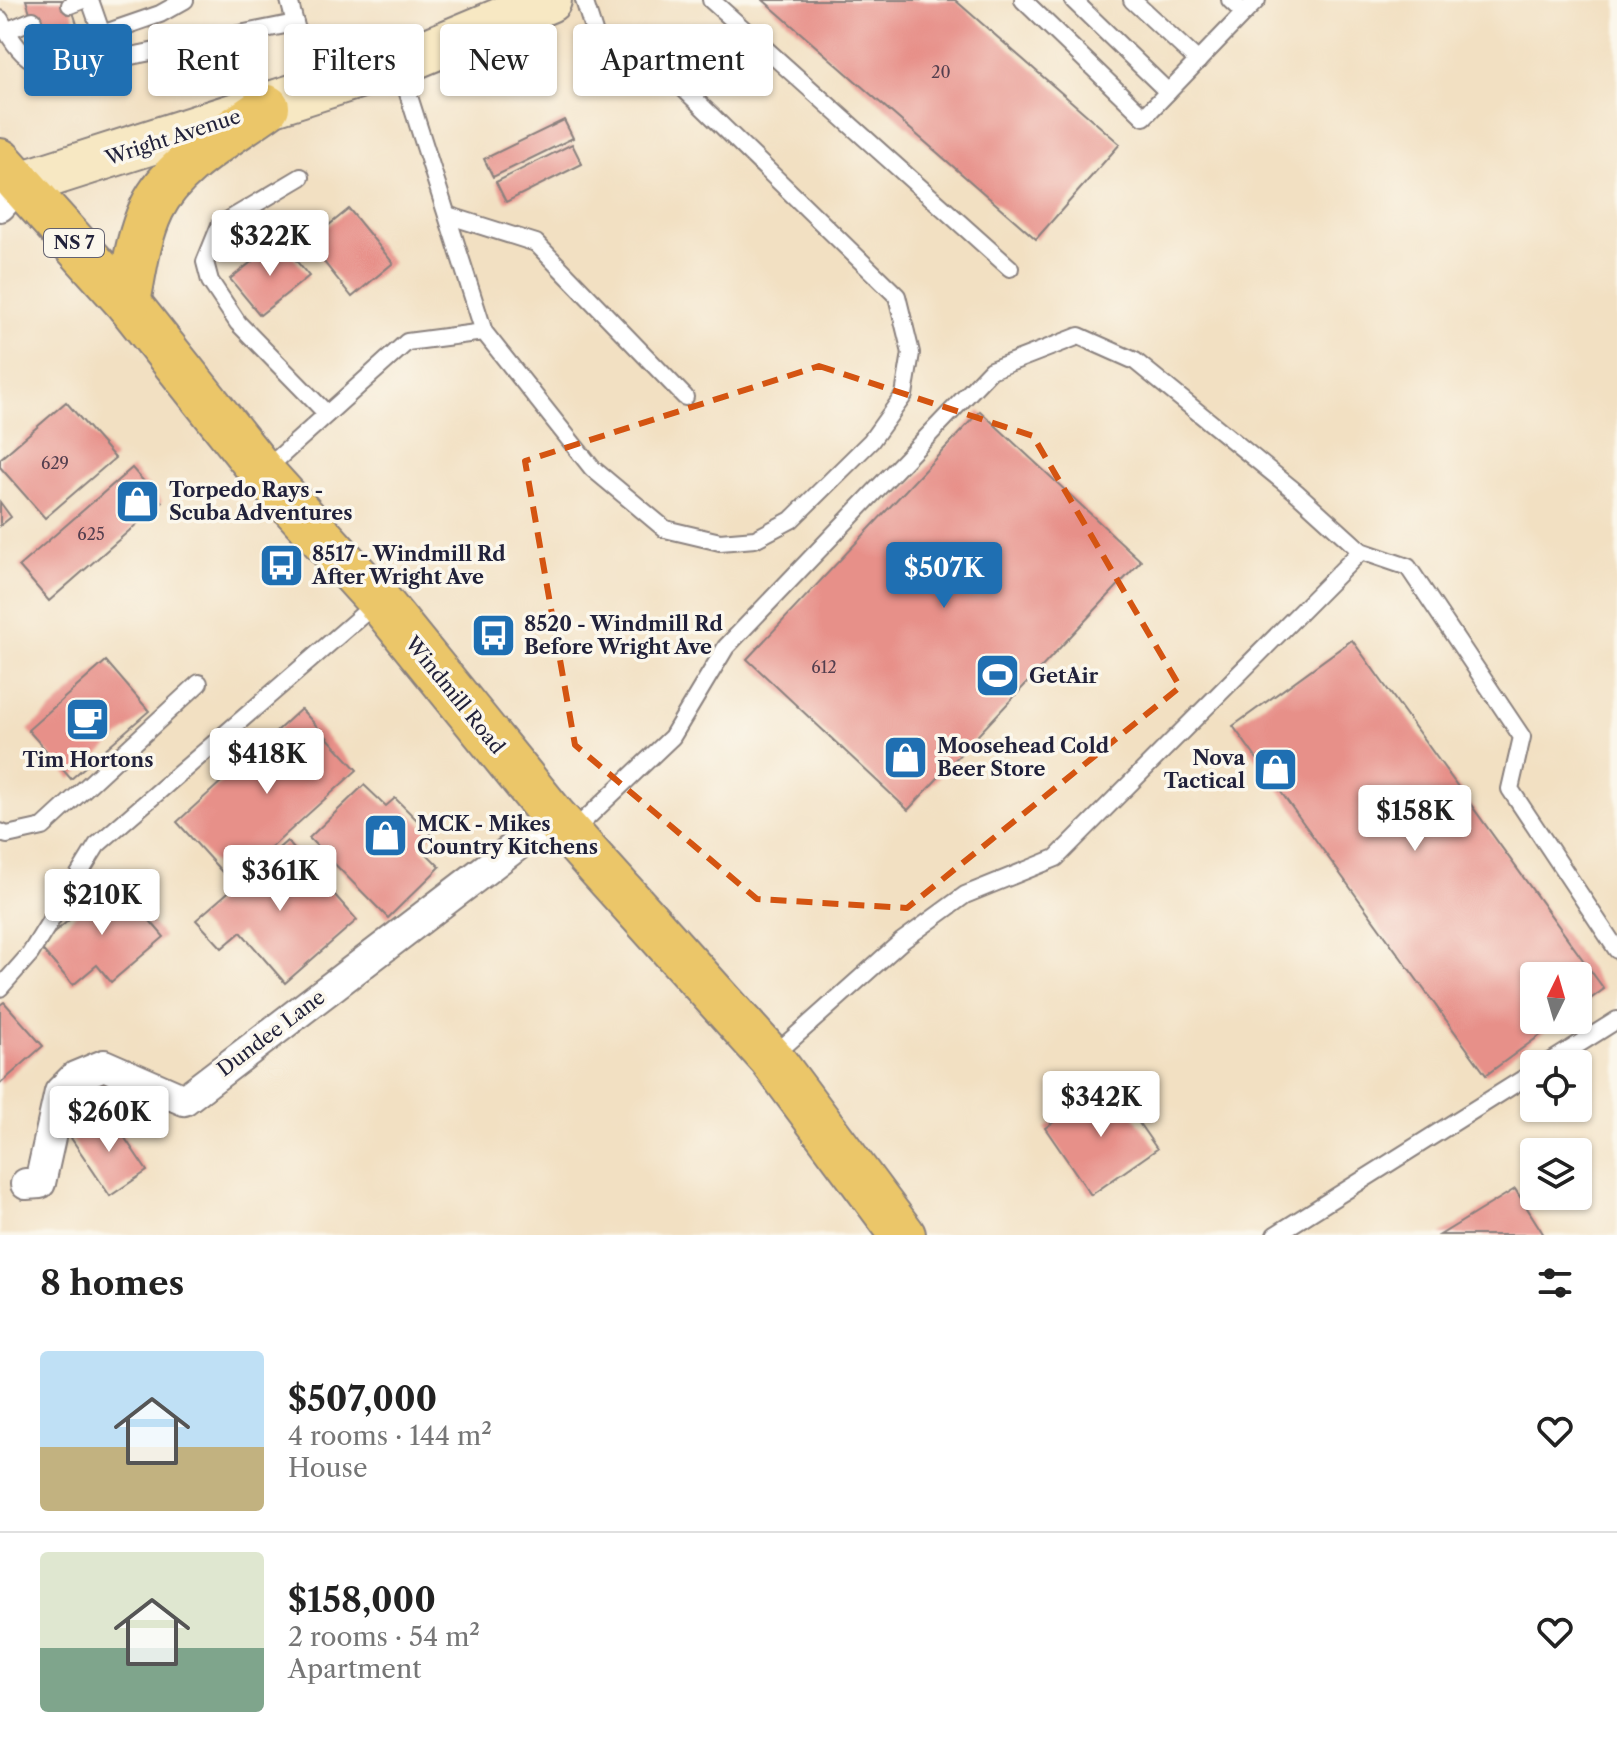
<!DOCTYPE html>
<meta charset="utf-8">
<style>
:root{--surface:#fff;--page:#f6f6f6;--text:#222;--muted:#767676;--line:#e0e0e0;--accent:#1f6fb2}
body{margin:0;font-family:"Libre Caslon Text",serif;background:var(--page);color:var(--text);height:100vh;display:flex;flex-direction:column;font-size:30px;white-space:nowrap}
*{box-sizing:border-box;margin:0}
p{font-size:26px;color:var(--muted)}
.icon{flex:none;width:44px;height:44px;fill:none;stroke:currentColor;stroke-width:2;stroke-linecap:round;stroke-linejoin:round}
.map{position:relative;height:1235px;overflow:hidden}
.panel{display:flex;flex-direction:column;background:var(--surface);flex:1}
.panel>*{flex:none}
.banner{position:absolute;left:24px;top:24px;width:800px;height:72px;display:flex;gap:16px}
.needle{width:52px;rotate:5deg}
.tools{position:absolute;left:1520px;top:962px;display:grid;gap:16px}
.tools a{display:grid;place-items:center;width:72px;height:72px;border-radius:8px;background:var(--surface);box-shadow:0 2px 6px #0004;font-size:40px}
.price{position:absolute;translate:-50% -68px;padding:0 18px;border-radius:8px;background:#fff;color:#222;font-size:26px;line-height:52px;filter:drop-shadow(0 2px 4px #0008)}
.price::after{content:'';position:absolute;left:50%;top:48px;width:24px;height:18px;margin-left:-12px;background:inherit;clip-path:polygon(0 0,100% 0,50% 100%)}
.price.selected{background:var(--accent);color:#fff}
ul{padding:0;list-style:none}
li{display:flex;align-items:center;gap:24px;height:200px;padding:0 40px}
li+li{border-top:2px solid var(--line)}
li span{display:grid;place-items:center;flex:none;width:224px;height:160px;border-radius:8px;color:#555}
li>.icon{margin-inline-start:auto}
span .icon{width:96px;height:96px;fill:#fffc;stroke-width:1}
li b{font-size:34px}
h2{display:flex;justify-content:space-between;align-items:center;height:96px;padding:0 40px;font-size:34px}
.pill{padding:0 28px;border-radius:8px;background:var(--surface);box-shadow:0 2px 6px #0004;font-size:28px;line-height:72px}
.pill.selected{background:var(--accent);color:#fff}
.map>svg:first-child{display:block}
.building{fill:#e79089}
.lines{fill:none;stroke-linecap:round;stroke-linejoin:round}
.lane-casing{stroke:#8a817e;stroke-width:20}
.street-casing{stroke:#8a817e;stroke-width:34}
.secondary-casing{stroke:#8a817e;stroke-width:48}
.primary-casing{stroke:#8a817e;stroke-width:48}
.lane{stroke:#fff;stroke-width:16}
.street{stroke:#fff;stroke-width:30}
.secondary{stroke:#f7e8c3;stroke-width:44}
.primary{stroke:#ebc669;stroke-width:44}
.marked{fill:none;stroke:#d45411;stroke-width:6;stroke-dasharray:16 10;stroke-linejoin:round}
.labels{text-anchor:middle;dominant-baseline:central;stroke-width:7;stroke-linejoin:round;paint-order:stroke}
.number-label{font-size:16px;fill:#533e4e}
.shield{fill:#fbf7ec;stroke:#636270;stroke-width:2}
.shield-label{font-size:18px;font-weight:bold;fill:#22223b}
.street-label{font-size:20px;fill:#22223b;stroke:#fbf7ec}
.poi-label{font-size:20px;font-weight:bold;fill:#22223b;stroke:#fbf7ec;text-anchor:start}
</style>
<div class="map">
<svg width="1617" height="1235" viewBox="0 0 1617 1235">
<rect width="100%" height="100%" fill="#fbf7ec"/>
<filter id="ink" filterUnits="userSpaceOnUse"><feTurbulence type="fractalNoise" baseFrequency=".0125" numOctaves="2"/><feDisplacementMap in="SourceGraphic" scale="16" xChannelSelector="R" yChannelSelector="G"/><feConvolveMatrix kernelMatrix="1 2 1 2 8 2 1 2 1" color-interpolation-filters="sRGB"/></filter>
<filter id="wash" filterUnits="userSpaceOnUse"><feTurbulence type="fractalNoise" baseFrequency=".006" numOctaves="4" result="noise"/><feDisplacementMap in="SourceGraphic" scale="32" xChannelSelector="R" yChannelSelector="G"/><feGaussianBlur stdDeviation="1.8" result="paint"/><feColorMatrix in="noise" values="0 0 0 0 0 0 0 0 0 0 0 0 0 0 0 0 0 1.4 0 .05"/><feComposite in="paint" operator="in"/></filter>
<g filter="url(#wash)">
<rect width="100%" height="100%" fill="#f2e0c2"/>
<g id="blocks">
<g class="building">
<polygon points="26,0 69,0 79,30 40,43"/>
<polygon points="763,0 955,0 1120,144 1036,239"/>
<polygon points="564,120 573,138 493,177 484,159"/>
<polygon points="572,144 582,164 506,202 496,182"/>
<polygon points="349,209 393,263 352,297 308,242"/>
<polygon points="279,240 309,276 260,315 230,279"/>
<polygon points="66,402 115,458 45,518 0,467 0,459"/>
<polygon points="980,411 1141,561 908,810 747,659"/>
<polygon points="132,468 162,502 49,601 19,566"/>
<polygon points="0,502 11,517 0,526"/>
<polygon points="1352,640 1604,989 1578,1008 1578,976 1534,976 1534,1020 1561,1020 1486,1075 1233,726"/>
<polygon points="106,661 149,711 71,779 28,730"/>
<polygon points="301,709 357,770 232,883 177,822"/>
<polygon points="364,785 386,806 395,798 432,835 420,847 440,867 388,918 309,838"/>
<polygon points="287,841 357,920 285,983 241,932 222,948 196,920"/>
<polygon points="115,880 164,937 111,982 97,965 73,985 39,946"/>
<polygon points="4,1002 43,1046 0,1084 0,1005"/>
<polygon points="1111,1083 1157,1149 1091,1195 1045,1128"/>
<polygon points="108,1113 147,1171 110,1196 71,1138"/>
<polygon points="1515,1189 1544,1235 1440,1235"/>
</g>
</g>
</g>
<g filter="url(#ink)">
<use href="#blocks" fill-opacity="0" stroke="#8a817e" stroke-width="2"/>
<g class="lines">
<defs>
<g id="lane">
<polyline points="90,0 111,60 295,23 313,88"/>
<polyline points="289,0 295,23"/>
<polyline points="711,0 1010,268"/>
<polyline points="1023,0 1144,117 1244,13"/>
<polyline points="1073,0 1168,92"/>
<polyline points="1132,0 1198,61"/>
<polyline points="1230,0 1244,13 1257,0"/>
<polyline points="70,5 83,0"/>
<path d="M0,19c32,62 49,47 111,41"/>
<polyline points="6,31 33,20"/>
<polyline points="102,34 160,14 185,0"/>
<polyline points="399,65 484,332 592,468 665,529 720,542 755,539 791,520 871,441 904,395 911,353 897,296 682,87 602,57 584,0"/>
<polyline points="301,177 220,225 205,262 210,281 238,323 327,414"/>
<polyline points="447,215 536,243 685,397"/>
<polyline points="264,471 407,342 484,332"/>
<polyline points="0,832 7,835 43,827 199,683"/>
<polyline points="571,833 672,737 726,647 991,370 1079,336 1135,361 1296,492 1361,551"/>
<polyline points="0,988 30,954 97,845 376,603"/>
<polyline points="773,1056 902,941 965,895 1056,858 1361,551 1408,567 1522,737 1510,789 1617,950"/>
<polyline points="1547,1064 1617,1020"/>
<polyline points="1275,1235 1534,1072"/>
</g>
<g id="street">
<polyline points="0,206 20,184"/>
<polyline points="26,1184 40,1183 60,1092 75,1077 104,1065 184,1100 554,817"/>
</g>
<polyline id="secondary" points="20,184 399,63 549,0"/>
<g id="primary">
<polyline points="0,161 128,303 262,472 379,601 554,817 771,1058 903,1235"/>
<path d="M128,303c6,-32 10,-66 24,-95 21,-44 77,-73 115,-101"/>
</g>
</defs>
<use href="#lane" class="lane-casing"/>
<use href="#street" class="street-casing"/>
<use href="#secondary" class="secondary-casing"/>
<use href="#primary" class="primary-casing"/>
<use href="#lane" class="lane"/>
<use href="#street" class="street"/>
<use href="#secondary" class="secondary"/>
<use href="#primary" class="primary"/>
</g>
</g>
<path class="marked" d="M819,366l214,70 147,251 -273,221 -150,-9 -182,-154 -50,-284z"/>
<defs>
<symbol id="shop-square" viewBox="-11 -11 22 22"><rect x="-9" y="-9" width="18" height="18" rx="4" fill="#1f6fb2" stroke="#fbf7ec"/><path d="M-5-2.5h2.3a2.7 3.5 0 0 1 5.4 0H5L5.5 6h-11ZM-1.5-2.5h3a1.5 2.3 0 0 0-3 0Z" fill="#fff"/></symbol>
<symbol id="bus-square" viewBox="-11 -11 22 22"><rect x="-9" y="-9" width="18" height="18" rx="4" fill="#1f6fb2" stroke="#fbf7ec"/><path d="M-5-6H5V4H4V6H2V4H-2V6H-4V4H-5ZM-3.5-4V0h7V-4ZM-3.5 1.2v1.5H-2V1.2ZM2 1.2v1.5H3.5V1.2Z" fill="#fff"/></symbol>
<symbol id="stadium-square" viewBox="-11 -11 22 22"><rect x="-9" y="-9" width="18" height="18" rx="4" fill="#1f6fb2" stroke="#fbf7ec"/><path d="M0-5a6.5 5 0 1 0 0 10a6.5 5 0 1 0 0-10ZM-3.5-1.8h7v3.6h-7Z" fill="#fff"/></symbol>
<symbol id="cafe-square" viewBox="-11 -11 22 22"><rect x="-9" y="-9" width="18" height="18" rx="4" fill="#1f6fb2" stroke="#fbf7ec"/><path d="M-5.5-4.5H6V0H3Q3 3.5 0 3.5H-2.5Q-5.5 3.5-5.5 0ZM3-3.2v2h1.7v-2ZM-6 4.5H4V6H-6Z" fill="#fff"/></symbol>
</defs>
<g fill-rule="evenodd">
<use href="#shop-square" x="112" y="476" width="51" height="51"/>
<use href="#bus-square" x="256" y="540" width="51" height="51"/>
<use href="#bus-square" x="468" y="610" width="51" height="51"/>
<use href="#stadium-square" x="972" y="650" width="51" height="51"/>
<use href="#cafe-square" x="62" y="694" width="51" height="51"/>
<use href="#shop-square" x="880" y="732" width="51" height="51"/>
<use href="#shop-square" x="1250" y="744" width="51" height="51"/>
<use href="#shop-square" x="360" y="810" width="51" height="51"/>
</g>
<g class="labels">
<g class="number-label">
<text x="941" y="72">20</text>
<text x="55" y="463">629</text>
<text x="91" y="534">625</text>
<text x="824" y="667">612</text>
</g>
<rect class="shield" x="44" y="229" width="60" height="28" rx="6"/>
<g class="shield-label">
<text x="74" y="243">NS 7</text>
</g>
<g class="street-label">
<text transform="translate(173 137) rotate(-18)">Wright Avenue</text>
<text transform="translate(455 695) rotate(51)">Windmill Road</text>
<text transform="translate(271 1033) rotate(-37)">Dundee Lane</text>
</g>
<g class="poi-label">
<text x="169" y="490">Torpedo Rays -<tspan x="169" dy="23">Scuba Adventures</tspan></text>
<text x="312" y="554">8517 - Windmill Rd<tspan x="312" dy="23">After Wright Ave</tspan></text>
<text x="524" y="624">8520 - Windmill Rd<tspan x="524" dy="23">Before Wright Ave</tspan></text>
<text x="1029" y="676">GetAir</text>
<text x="937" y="746">Moosehead Cold<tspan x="937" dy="23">Beer Store</tspan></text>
<text x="1245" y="758" text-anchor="end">Nova<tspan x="1245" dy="23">Tactical</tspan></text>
<text x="88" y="760" text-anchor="middle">Tim Hortons</text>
<text x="417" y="824">MCK - Mikes<tspan x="417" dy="23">Country Kitchens</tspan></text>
</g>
</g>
</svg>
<div class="tools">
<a><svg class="needle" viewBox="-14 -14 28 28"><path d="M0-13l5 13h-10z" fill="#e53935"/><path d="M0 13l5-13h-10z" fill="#767676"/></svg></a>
<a><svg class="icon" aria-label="locate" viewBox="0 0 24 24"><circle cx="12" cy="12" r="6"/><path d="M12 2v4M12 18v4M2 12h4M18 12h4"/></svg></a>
<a><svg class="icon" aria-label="layers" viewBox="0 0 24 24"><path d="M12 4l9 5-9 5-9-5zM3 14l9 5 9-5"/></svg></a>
</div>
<b class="price" style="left:270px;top:278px">$322K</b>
<b class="price selected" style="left:944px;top:610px">$507K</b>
<b class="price" style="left:267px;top:796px">$418K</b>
<b class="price" style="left:1415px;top:853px">$158K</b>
<b class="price" style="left:280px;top:913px">$361K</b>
<b class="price" style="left:102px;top:937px">$210K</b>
<b class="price" style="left:1101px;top:1139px">$342K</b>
<b class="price" style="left:109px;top:1154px">$260K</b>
<div class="banner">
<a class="pill selected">Buy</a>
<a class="pill">Rent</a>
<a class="pill">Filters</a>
<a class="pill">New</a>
<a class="pill">Apartment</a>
</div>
</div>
<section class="panel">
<h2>8 homes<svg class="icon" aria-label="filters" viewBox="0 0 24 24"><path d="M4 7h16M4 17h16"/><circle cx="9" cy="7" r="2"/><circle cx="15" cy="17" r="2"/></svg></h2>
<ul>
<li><span style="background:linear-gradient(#bfe0f5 60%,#c2b280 0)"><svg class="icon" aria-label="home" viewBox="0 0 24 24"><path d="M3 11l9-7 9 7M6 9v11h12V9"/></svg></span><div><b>$507,000</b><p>4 rooms · 144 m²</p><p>House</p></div><svg class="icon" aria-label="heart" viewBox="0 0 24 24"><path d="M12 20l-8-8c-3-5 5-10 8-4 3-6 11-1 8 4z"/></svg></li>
<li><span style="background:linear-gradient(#dfe7d0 60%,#7fa58c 0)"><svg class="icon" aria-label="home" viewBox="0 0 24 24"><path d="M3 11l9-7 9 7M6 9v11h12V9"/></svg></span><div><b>$158,000</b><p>2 rooms · 54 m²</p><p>Apartment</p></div><svg class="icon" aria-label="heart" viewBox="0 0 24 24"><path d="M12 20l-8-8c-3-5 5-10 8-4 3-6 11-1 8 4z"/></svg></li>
</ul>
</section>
